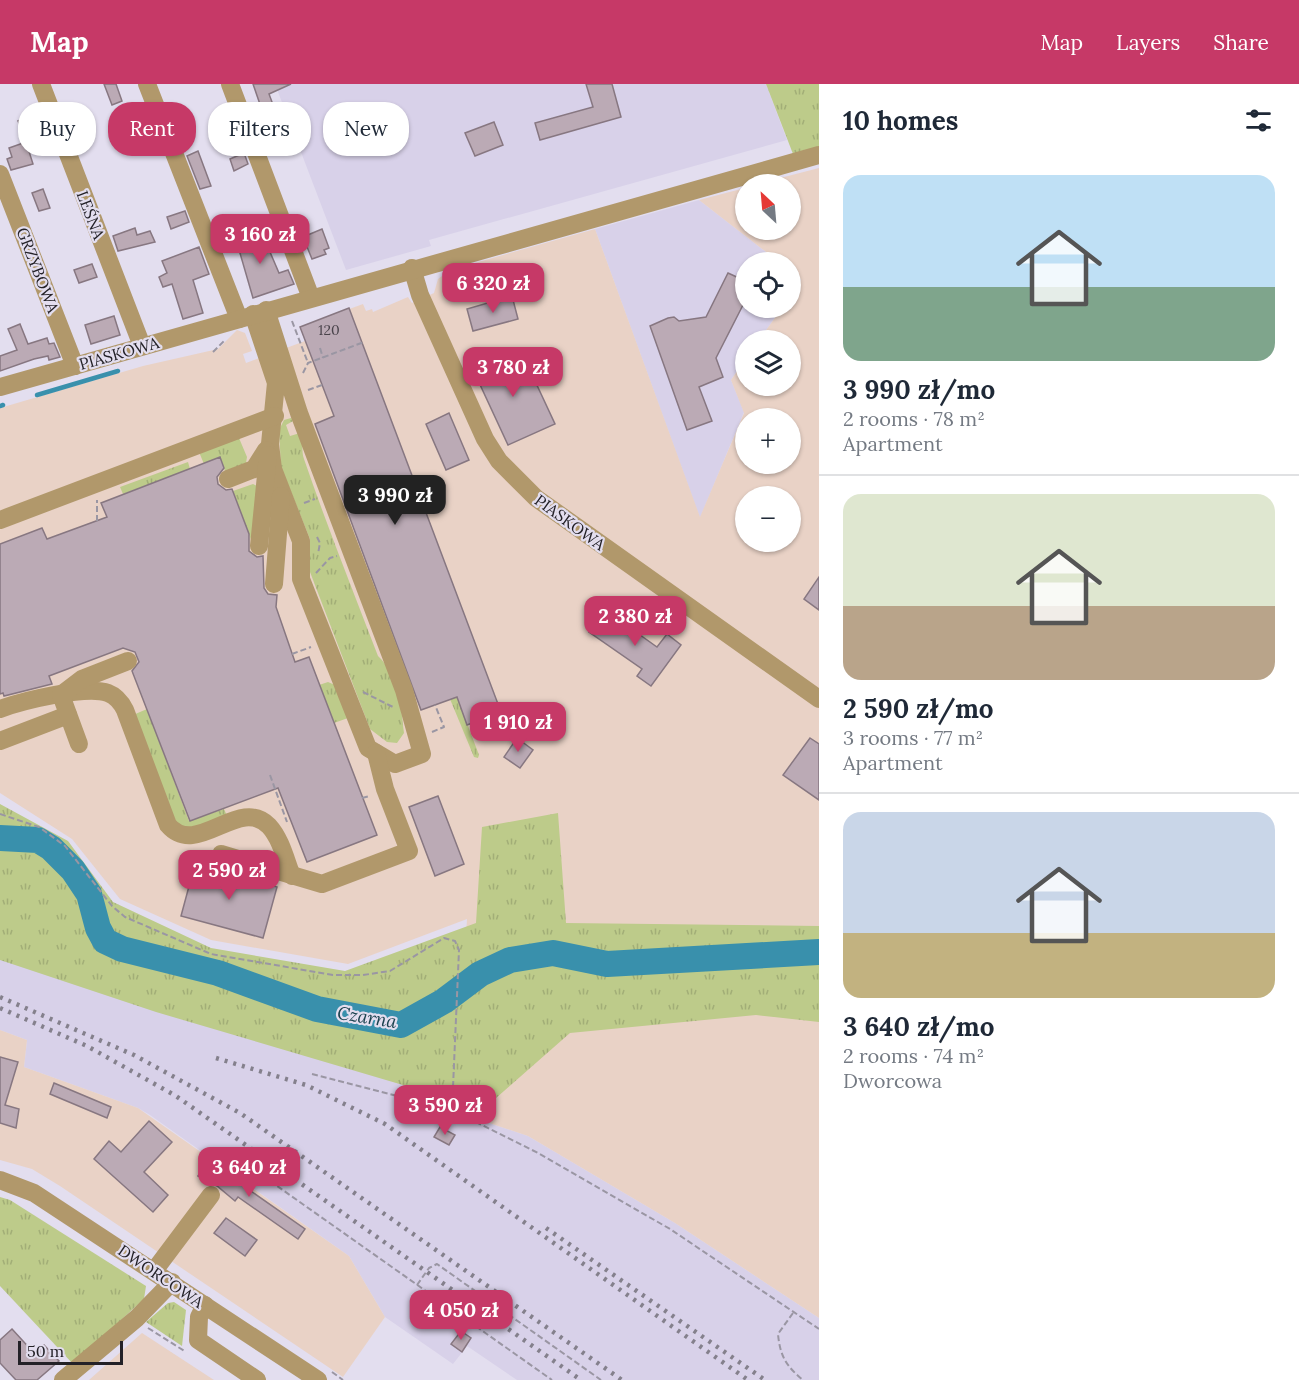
<!DOCTYPE html>
<meta charset="utf-8">
<style>
:root{--surface:#fff;--page:#f2f2f3;--text:#1f2937;--muted:#747a83;--line:#e0e1e3;--accent:#c63967}
body{margin:0;font-family:Lora,serif;background:var(--page);color:var(--text);height:100vh;display:flex;flex-direction:column;font-size:22px;white-space:nowrap}
*{box-sizing:border-box;margin:0}
p{font-size:20px;color:var(--muted)}
.icon{flex:none;width:33px;height:33px;fill:none;stroke:currentColor;stroke-width:2;stroke-linecap:round;stroke-linejoin:round}
.map{position:relative;flex:1;overflow:hidden}
.side{display:flex;flex-direction:column;background:var(--surface);width:480px}
.side>*{flex:none}
.banner{position:absolute;left:18px;top:18px;width:570px;height:54px;display:flex;gap:12px}
.needle{width:39px;rotate:334deg}
.buttons{position:absolute;left:735px;top:90px;display:grid;gap:12px}
.buttons a{display:grid;place-items:center;width:66px;height:66px;border-radius:50%;background:var(--surface);box-shadow:0 2px 4px #0004;font-size:30px}
.scale{position:absolute;left:18px;bottom:15px;width:105px;box-sizing:border-box;padding-left:6px;border:3px solid #232127;border-top:0;font-size:16px;line-height:21px;white-space:nowrap;color:#232127;-webkit-text-stroke:4px #e3deef;paint-order:stroke}
.price{position:absolute;translate:-50% -51px;padding:0 14px;border-radius:12px;background:var(--accent);color:#fff;font-size:20px;line-height:39px;filter:drop-shadow(0 2px 3px #0008)}
.price::after{content:'';position:absolute;left:50%;top:36px;width:18px;height:14px;margin-left:-9px;background:inherit;clip-path:polygon(0 0,100% 0,50% 100%)}
.price.current{background:#222;color:#fff}
ul{padding:0;list-style:none}
li{display:grid;align-content:center;gap:12px;height:318px;padding:0 24px}
li+li{border-top:2px solid var(--line)}
li span{display:grid;place-items:center;height:186px;border-radius:18px;color:#555}
li>.icon{margin-inline-start:auto}
span .icon{width:108px;height:108px;fill:#fffc;stroke-width:1}
li b{font-size:26px}
h2{display:flex;justify-content:space-between;align-items:center;height:72px;padding:0 24px;font-size:26px}
.chip{padding:0 21px;border-radius:24px;background:var(--surface);box-shadow:0 2px 4px #0004;font-size:21px;line-height:54px}
.chip.current{background:var(--accent);color:#fff}
header{display:flex;align-items:center;gap:36px;box-sizing:border-box;height:84px;padding:0 30px;background:var(--accent);color:#fff}
header strong{font-size:28px}
nav{display:flex;gap:33px;margin-inline-start:auto;font-size:21px}
main{display:flex;flex:1;min-height:0}
.map>svg:first-child{display:block}
.built{fill:#d8d1e9}
.industrial{fill:#e9d2c6;fill-rule:evenodd}
.grass{fill:url(#grass-tufts)}
.lines{fill:none;stroke-linecap:round;stroke-linejoin:round}
.stream{stroke:#3990ac;stroke-width:4.5}
.river{stroke:#3990ac;stroke-width:26}
.building{fill:#bbaab5;stroke:#877781;stroke-width:1.5}
.path{stroke:#9a96a3;stroke-width:2;stroke-dasharray:6 3;stroke-linecap:butt}
.minor{stroke:#b1986b;stroke-width:18}
.rail{stroke:#84808c;stroke-width:4.5;stroke-dasharray:3 6;stroke-linecap:butt}
.labels{text-anchor:middle;dominant-baseline:central;stroke-width:4.5;stroke-linejoin:round;paint-order:stroke}
.number-label{font-size:14px;fill:#49434a}
.street-label{font-size:16px;fill:#232127;stroke:#e3deef}
.water-label{font-size:18px;font-style:italic;fill:#1b424f;stroke:#e3deef}
</style>
<header>
<strong>Map</strong>
<nav><a>Map</a><a>Layers</a><a>Share</a></nav>
</header>
<main>
<div class="map">
<svg width="819" height="1296" viewBox="0 0 819 1296">
<defs>
<pattern id="grass-tufts" width="24" height="20" patternUnits="userSpaceOnUse" patternTransform="scale(1.5)"><rect width="24" height="20" fill="#bdcb8a"/><path d="M3 7l-1-3M5 7V3M7 7l1-3M15 17l-1-3M17 17v-4M19 17l1-3" fill="none" stroke="#a2ae77"/></pattern>
</defs>
<rect width="100%" height="100%" fill="#e3deef"/>
<g class="built">
<polygon points="275,0 766,0 787,56 429,156 431,162 346,186"/>
<polygon points="699,116 779,178 746,178 746,224 782,224 759,256 746,256 745,275 731,296 744,328 700,434 595,145"/>
<polygon points="0,769 71,809 479,1019 477,1035 528,1052 675,1139 819,1234 819,1296 517,1296 467,1262 453,1280 385,1233 349,1172 150,1031 138,1024 24,983 27,956 0,946"/>
</g>
<g class="industrial">
<path d="M819,84v1150l-144,-95 -147,-87 -51,-17 1,-16 -22,-3 11,-181 -119,45 -137,-24 -91,-41 -48,-60 -72,-46v-385l143,-42 75,-17 19,-19 8,3 7,18 -9,3 3,9 59,-22 -5,-14 63,-23 3,7 6,-2 1,3 35,-15 4,6 22,-10 4,-14 12,-9 145,-41 105,288 44,-104 -13,-33 14,-21 1,27h44v-46h-31l23,-32h8l1,-12 10,-16 -10,-9 -1,-9h-11l-80,-62 46,-12 1,42h44v-46h-33zM746,334h44v46h-44zM746,412h44v46h-44z"/>
<polygon points="0,946 27,956 24,983 138,1024 349,1172 385,1233 343,1293 60,1102 32,1085 0,1076"/>
<polygon points="142,1249 214,1296 89,1296"/>
</g>
<g class="grass">
<polygon points="766,0 819,0 819,63 793,70"/>
<path d="M291,334l4,2 -9,5 4,11 10,-3c4,9 1,18 4,26 23,67 49,132 74,197 21,20 23,50 26,77l-7,10 -10,-1 -17,-13 -60,-157v-33l-29,-72 -2,-37 5,-10z"/>
<polygon points="239,354 247,373 246,379 225,387 220,374 204,380 199,368"/>
<polygon points="188,378 190,385 123,410 120,403"/>
<polygon points="253,400 257,402 253,461 233,407"/>
<polygon points="328,598 335,601 348,634 334,639 319,601"/>
<polygon points="457,613 479,671 478,674 474,673 450,615"/>
<polygon points="147,625 189,737 224,725 228,734 193,747 178,743 133,631"/>
<polygon points="0,720 68,757 113,818 211,864 345,887 476,839 482,743 558,729 566,839 819,842 819,938 756,931 570,949 472,1035 413,1004 156,928 0,876"/>
<polygon points="0,1113 10,1116 146,1202 144,1215 73,1280 0,1202"/>
<polygon points="174,1218 186,1226 182,1262 146,1238 168,1219"/>
</g>
<g class="lines">
<g class="stream">
<polyline points="37,311 118,287"/>
<polyline points="0,322 3,321"/>
</g>
<polyline class="river" points="0,754 38,756 51,764 73,786 89,810 98,844 105,857 122,865 218,889 317,925 401,941 444,917 480,890 510,876 553,869 607,880 819,868"/>
</g>
<g class="building">
<polygon points="104,0 116,0 122,17 112,21"/>
<polygon points="253,0 291,0 269,10 285,53 273,57 271,51 265,53 260,33 264,32"/>
<polygon points="586,0 612,0 621,33 540,56 535,39 593,23"/>
<polygon points="354,22 365,51 345,59 333,30"/>
<polygon points="36,30 46,55 29,62 18,37"/>
<polygon points="82,32 88,47 74,54 68,38"/>
<polygon points="494,38 503,61 475,72 465,49"/>
<polygon points="26,58 33,80 11,86 7,75 12,73 9,64"/>
<polygon points="198,67 211,102 200,105 187,72"/>
<polygon points="244,69 248,80 234,87 230,75"/>
<polygon points="43,105 50,124 39,127 32,109"/>
<polygon points="185,127 189,138 171,145 167,133"/>
<polygon points="245,141 250,158 264,154 279,189 288,186 294,200 253,214 233,145"/>
<polygon points="135,144 137,151 150,147 155,158 118,167 113,152"/>
<polygon points="322,145 329,164 324,166 326,170 312,175 303,153"/>
<polygon points="199,163 209,190 193,196 203,229 183,235 172,200 163,203 159,193 167,189 162,177"/>
<polygon points="92,180 97,193 79,199 74,186"/>
<polygon points="728,189 741,195 738,204 746,207 746,215 716,274 723,293 699,303 712,337 687,346 650,242 668,234 674,233 679,237 706,233"/>
<polygon points="512,212 518,235 473,247 467,225"/>
<polygon points="349,224 501,628 467,641 457,613 421,626 315,340 334,332 300,243"/>
<polygon points="114,232 120,251 91,260 85,241"/>
<polygon points="20,240 28,260 47,254 49,260 54,259 60,273 49,276 48,272 34,275 0,287 0,272 17,266 8,245"/>
<polygon points="492,269 496,278 507,273 514,288 528,282 555,340 508,361 470,279"/>
<polygon points="449,329 469,376 446,386 426,340"/>
<polygon points="220,373 224,384 217,393 218,400 226,406 232,405 249,450 249,467 257,473 263,472 264,504 268,510 277,511 276,523 295,578 309,573 377,751 307,778 278,704 190,737 132,587 139,578 135,568 123,564 49,592 52,600 4,612 3,609 0,610 0,460 42,444 47,455 107,433 101,419"/>
<polygon points="819,493 819,526 804,515"/>
<polygon points="605,526 657,563 667,550 681,561 651,602 637,592 642,585 589,548"/>
<polygon points="517,654 533,666 520,684 504,673"/>
<polygon points="810,654 819,660 819,716 783,691"/>
<polygon points="438,712 464,780 435,792 409,723"/>
<polygon points="195,780 277,803 263,854 181,832"/>
<polygon points="0,973 18,978 5,1021 19,1025 16,1044 0,1039"/>
<polygon points="54,999 111,1023 107,1034 50,1010"/>
<polygon points="149,1037 172,1058 144,1088 168,1111 153,1128 94,1075 109,1057 121,1068"/>
<polygon points="440,1043 455,1051 449,1061 434,1053"/>
<polygon points="208,1077 305,1145 298,1155 238,1113 235,1117 217,1102 198,1092"/>
<polygon points="226,1134 257,1156 245,1172 214,1149"/>
<polygon points="12,1245 34,1269 44,1261 59,1277 37,1296 16,1296 0,1279 0,1256"/>
<polygon points="461,1247 471,1254 462,1268 451,1260"/>
</g>
<g class="lines">
<g class="path">
<polyline points="292,237 308,279"/>
<polyline points="320,264 323,274"/>
<polyline points="213,268 224,257"/>
<polyline points="303,289 308,279 364,258"/>
<polyline points="308,306 322,301"/>
<polyline points="304,419 315,415"/>
<polyline points="97,437 97,416"/>
<polyline points="317,453 320,459 318,470"/>
<polyline points="316,489 330,474 337,472"/>
<polyline points="292,570 311,563"/>
<polyline points="363,608 393,623"/>
<polyline points="432,648 444,643 435,621"/>
<polyline points="270,691 287,738"/>
<polyline points="362,714 370,712"/>
<polyline points="0,730 39,743 65,762 112,822 125,833 211,870 333,891 363,891 390,887 444,854 455,857 459,866 452,1026"/>
<polyline points="312,990 452,1026 538,1069 670,1145 819,1245"/>
<polyline points="270,1097 552,1296"/>
<polyline points="417,1201 429,1184 437,1180 601,1296"/>
<path d="M793,1229l-15,21c2,22 8,32 25,46"/>
<polyline points="148,1244 186,1268"/>
<polyline points="332,1288 343,1296"/>
</g>
<g class="minor">
<polyline points="41,0 142,262"/>
<polyline points="147,0 239,235"/>
<polyline points="230,0 311,214"/>
<polyline points="0,90 75,282"/>
<polyline points="412,184 420,211 485,355 499,377 536,414 819,615"/>
<polyline points="253,230 276,299 270,360 273,385 301,457 301,495 368,664 395,680 422,670 404,606 299,329 266,226"/>
<polyline points="0,303 819,71"/>
<polyline points="228,395 254,385 266,366"/>
<polyline points="0,436 275,332"/>
<polyline points="259,462 268,371"/>
<polyline points="274,500 281,412"/>
<path d="M0,625c22,-8 86,-24 108,-16 8,3 13,9 17,17l43,115c29,34 71,-30 101,1 12,13 17,35 23,50"/>
<polyline points="0,657 68,631"/>
<polyline points="79,660 61,611 82,595 128,577"/>
<polyline points="221,770 322,800 409,767 385,705 376,669"/>
<polyline points="0,1096 34,1109 318,1296"/>
<polyline points="154,1187 211,1111"/>
<polyline points="205,1221 199,1233 198,1256 257,1296"/>
<polyline points="63,1296 137,1234 172,1198"/>
</g>
<g class="rail">
<polyline points="0,913 134,971 240,1029 622,1296"/>
<polyline points="0,924 87,962 176,1012 581,1296"/>
<polyline points="216,974 306,1001 385,1040 748,1296"/>
<polyline points="546,1144 765,1296"/>
</g>
</g>
<g class="labels">
<g class="number-label">
<text x="329" y="246">120</text>
</g>
<g class="street-label">
<text transform="translate(91 131) rotate(69)">LEŚNA</text>
<text transform="translate(38 186) rotate(69)">GRZYBOWA</text>
<text transform="translate(119 269) rotate(-16)">PIASKOWA</text>
<text transform="translate(570 438) rotate(36)">PIASKOWA</text>
<text transform="translate(161 1192) rotate(34)">DWORCOWA</text>
</g>
<g class="water-label">
<text transform="translate(367 933) rotate(9)">Czarna</text>
</g>
</g>
</svg>
<div class="buttons">
<a><svg class="needle" viewBox="-14 -14 28 28"><path d="M0-13l5 13h-10z" fill="#e53935"/><path d="M0 13l5-13h-10z" fill="#747a83"/></svg></a>
<a><svg class="icon" aria-label="locate" viewBox="0 0 24 24"><circle cx="12" cy="12" r="6"/><path d="M12 2v4M12 18v4M2 12h4M18 12h4"/></svg></a>
<a><svg class="icon" aria-label="layers" viewBox="0 0 24 24"><path d="M12 4l9 5-9 5-9-5zM3 14l9 5 9-5"/></svg></a>
<a>+</a>
<a>−</a>
</div>
<div class="scale">50 m</div>
<b class="price" style="left:260px;top:181px">3 160 zł</b>
<b class="price" style="left:493px;top:230px">6 320 zł</b>
<b class="price" style="left:513px;top:314px">3 780 zł</b>
<b class="price current" style="left:395px;top:442px">3 990 zł</b>
<b class="price" style="left:635px;top:563px">2 380 zł</b>
<b class="price" style="left:518px;top:669px">1 910 zł</b>
<b class="price" style="left:229px;top:817px">2 590 zł</b>
<b class="price" style="left:445px;top:1052px">3 590 zł</b>
<b class="price" style="left:249px;top:1114px">3 640 zł</b>
<b class="price" style="left:461px;top:1257px">4 050 zł</b>
<div class="banner">
<a class="chip">Buy</a>
<a class="chip current">Rent</a>
<a class="chip">Filters</a>
<a class="chip">New</a>
</div>
</div>
<section class="side">
<h2>10 homes<svg class="icon" aria-label="filters" viewBox="0 0 24 24"><path d="M4 7h16M4 17h16"/><circle cx="9" cy="7" r="2"/><circle cx="15" cy="17" r="2"/></svg></h2>
<ul>
<li><span style="background:linear-gradient(#bfe0f5 60%,#7fa58c 0)"><svg class="icon" aria-label="home" viewBox="0 0 24 24"><path d="M3 11l9-7 9 7M6 9v11h12V9"/></svg></span><div><b>3 990 zł/mo</b><p>2 rooms · 78 m²</p><p>Apartment</p></div></li>
<li><span style="background:linear-gradient(#dfe7d0 60%,#b9a48a 0)"><svg class="icon" aria-label="home" viewBox="0 0 24 24"><path d="M3 11l9-7 9 7M6 9v11h12V9"/></svg></span><div><b>2 590 zł/mo</b><p>3 rooms · 77 m²</p><p>Apartment</p></div></li>
<li><span style="background:linear-gradient(#c9d6e8 65%,#c2b280 0)"><svg class="icon" aria-label="home" viewBox="0 0 24 24"><path d="M3 11l9-7 9 7M6 9v11h12V9"/></svg></span><div><b>3 640 zł/mo</b><p>2 rooms · 74 m²</p><p>Dworcowa</p></div></li>
</ul>
</section>
</main>
